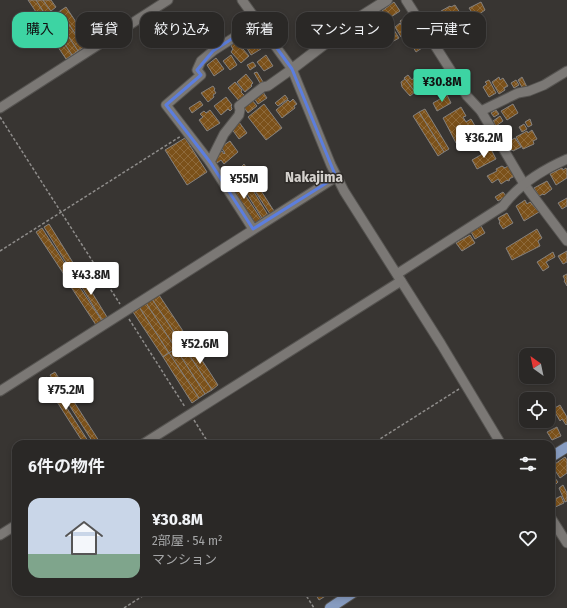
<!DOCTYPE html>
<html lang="ja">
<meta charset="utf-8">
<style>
:root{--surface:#2a2826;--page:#363432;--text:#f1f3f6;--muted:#a5a6a7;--line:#464443;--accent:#3dd4a3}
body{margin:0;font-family:"Fira Sans Condensed","Noto Sans JP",sans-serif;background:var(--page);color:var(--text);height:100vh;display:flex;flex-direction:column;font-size:15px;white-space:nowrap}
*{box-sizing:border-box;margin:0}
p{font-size:13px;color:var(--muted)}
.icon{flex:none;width:22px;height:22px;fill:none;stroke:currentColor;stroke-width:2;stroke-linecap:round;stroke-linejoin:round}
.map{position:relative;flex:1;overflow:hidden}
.details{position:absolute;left:12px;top:440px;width:543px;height:156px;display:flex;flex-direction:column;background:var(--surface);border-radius:12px;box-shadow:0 2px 6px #0003,0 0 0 1px var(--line)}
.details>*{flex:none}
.guide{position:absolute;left:12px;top:12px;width:543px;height:36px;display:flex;gap:8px}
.needle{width:26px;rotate:327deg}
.fabs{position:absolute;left:519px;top:348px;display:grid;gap:8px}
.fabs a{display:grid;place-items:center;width:36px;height:36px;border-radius:8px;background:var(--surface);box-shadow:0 2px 6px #0003,0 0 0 1px var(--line);font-size:20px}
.price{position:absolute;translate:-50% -34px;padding:0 9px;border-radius:4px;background:#fff;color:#222;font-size:13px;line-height:26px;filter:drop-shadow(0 1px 2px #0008)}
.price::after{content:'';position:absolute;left:50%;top:24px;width:12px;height:9px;margin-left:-6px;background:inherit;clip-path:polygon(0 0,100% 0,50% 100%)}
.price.current{background:var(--accent);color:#111}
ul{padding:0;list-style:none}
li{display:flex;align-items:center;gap:12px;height:100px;padding:0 16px}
li span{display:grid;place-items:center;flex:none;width:112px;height:80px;border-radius:12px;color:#555}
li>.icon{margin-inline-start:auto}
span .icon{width:48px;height:48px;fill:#fffc;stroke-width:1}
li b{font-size:17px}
h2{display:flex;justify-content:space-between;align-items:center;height:48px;padding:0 16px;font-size:17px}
.tag{padding:0 14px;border-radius:12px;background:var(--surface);box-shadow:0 2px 6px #0003,0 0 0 1px var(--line);font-size:14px;line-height:36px}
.tag.current{background:var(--accent);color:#111}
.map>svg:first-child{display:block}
.building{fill:url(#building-cross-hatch);stroke:#85817e}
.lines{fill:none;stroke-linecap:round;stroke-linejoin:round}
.minor-casing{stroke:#555350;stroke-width:11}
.tertiary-casing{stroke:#555350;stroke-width:12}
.primary-casing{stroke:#555350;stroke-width:12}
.path{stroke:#8f8d8b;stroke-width:1.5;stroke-dasharray:3 2;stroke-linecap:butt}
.minor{stroke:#7b7875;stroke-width:9}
.tertiary{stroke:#7b7875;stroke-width:10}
.primary{stroke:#879cc0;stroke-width:10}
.marked{fill:none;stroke:#5c7ede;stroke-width:3;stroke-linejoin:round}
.labels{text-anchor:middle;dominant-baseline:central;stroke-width:3;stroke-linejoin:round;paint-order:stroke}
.quarter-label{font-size:15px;font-weight:bold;fill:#d4d1cd;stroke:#2e2b28}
</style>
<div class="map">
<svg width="567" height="608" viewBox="0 0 567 608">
<defs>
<pattern id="building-cross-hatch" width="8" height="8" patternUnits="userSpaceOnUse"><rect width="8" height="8" fill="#7b511a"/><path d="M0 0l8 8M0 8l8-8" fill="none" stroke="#8e6a3b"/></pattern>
</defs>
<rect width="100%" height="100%" fill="#383532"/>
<g class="building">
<polygon points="28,0 36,0 45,14 40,18"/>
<polygon points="36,0 43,0 51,11 45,14"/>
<polygon points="43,0 51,0 56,7 51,11"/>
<polygon points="394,2 400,11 391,17 389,14 386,16 382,11"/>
<polygon points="481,2 485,10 475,17 469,8"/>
<polygon points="455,5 462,16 457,20 456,18 448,23 441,11 450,6 451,7"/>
<polygon points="66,7 90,43 84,47 60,11"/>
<polygon points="60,11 84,47 78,51 54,15"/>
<polygon points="380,12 384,17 377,21 374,17"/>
<polygon points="54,15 78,51 72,55 48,19"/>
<polygon points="410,15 412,18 402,24 400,21"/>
<polygon points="465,16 468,20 470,19 474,27 469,30 462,18"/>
<polygon points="48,19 72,55 66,59 42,23"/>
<polygon points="412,21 415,25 413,26 414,27 408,31 405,26"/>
<polygon points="370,23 375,30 370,33 365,26"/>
<polygon points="400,23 407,33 401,37 395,27"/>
<polygon points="441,26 447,35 441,39 435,30"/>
<polygon points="394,30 399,38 392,42 387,35"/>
<polygon points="246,33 249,37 241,42 238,39"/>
<polygon points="378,35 380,38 383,36 389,44 383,48 374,37"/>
<polygon points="421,41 425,46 416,52 413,47"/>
<polygon points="256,42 261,49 251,55 247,48"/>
<polygon points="234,43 242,49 243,49 249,56 241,63 231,52 233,49 231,46"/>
<polygon points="231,55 237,65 230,70 223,61"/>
<polygon points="266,55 273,66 264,71 257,62"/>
<polygon points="216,58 224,69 214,76 207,65"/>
<polygon points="253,62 256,66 250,70 247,65"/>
<polygon points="257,72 263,82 260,83 254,73"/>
<polygon points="419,72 427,82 427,83 416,93 404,78 408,75 412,80"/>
<polygon points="246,74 253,83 251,85 252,86 245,92 237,82"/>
<polygon points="499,77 500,80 503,78 508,86 504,88 505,90 499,94 492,82"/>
<polygon points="522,77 527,87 523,89 518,80"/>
<polygon points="405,79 415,92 410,96 402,87 401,82"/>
<polygon points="489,80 496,93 489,97 483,87 487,84 485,82"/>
<polygon points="516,80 519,85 514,88 511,83"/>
<polygon points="235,82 242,90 241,92 245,96 239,101 228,88"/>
<polygon points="213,86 215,89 214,90 216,93 213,95 214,97 208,102 201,93"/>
<polygon points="263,92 267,98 258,104 254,98"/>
<polygon points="285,95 288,99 278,106 275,103"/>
<polygon points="447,95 451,103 437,111 433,103"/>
<polygon points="226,97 232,105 231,106 232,109 230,111 228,109 221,115 214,106"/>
<polygon points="293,99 297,104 294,106 295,108 282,118 276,110 288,100 290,102"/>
<polygon points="252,100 257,106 248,113 243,106"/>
<polygon points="200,101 203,105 192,113 189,108"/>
<polygon points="264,104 282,128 266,140 248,117"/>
<polygon points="513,104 518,113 507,120 501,111"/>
<polygon points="461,107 466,116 463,117 466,122 471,119 478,131 472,134 474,136 471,138 470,136 456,143 443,118"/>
<polygon points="425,109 449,149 444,152 419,112"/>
<polygon points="210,110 220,123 207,131 199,120 203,117 200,114 204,111 206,113"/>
<polygon points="496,110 499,114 494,117 491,113"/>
<polygon points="419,112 444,152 438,156 413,116"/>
<polygon points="500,116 503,121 496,126 493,121"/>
<polygon points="530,119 532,125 528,127 525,122"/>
<polygon points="239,122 247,133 239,139 231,128"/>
<polygon points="524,124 527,129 522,132 519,127"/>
<polygon points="532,130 537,139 533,141 534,144 523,149 516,137 527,131 528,133"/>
<polygon points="185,138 207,172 187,185 165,150"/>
<polygon points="515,138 521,147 513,151 512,150 510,151 506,143"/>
<polygon points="230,141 238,152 224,164 221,160 217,163 213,159 222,151 224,154 225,153 221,147"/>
<polygon points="491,149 496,159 477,169 472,160"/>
<polygon points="244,164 274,211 270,214 240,168"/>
<polygon points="502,166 505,168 508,166 515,176 509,179 510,180 508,181 507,180 501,184 498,179 492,183 487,176 497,171 496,169"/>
<polygon points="562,168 563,170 566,168 567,170 567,178 556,185 550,174"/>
<polygon points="240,169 268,215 262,218 234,173"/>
<polygon points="233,176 261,219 255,223 227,180"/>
<polygon points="547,181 552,189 544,195 543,194 539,196 534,188"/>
<polygon points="503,192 506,196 498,201 495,197"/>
<polygon points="567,198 567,206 562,209 558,203"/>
<polygon points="525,200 527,204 530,202 539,212 524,221 516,206"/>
<polygon points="507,213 513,223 503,229 499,223 500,222 498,218"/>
<polygon points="49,224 77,269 72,272 44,227"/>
<polygon points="481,226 485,233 475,239 471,232"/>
<polygon points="42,228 71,273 65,276 36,232"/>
<polygon points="537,229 542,238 538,241 540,246 512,260 506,248"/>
<polygon points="470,235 475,243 462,251 456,243"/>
<polygon points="567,251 567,262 563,264 558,256"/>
<polygon points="553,252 555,257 546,262 549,267 543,271 537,262"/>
<polygon points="80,273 107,317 102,320 75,276"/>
<polygon points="567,274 567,286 564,281 565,280 563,276"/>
<polygon points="73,277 102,321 96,325 67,281"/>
<polygon points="159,295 189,340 182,344 152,299"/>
<polygon points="152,299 182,344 176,349 146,303"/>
<polygon points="146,303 176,349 169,353 139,307"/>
<polygon points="139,307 169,353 163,357 133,312"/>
<polygon points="189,340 218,385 212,390 182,344"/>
<polygon points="182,344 212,390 205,394 176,349"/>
<polygon points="176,349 205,394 199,398 169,353"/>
<polygon points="169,353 199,398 192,403 163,357"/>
<polygon points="55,372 101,444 94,444 50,375"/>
<polygon points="47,377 90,444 84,444 43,380"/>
<polygon points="560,405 567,417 567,424 566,425 562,419 560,421 553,409"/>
<polygon points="557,427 561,436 552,440 547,432"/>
<polygon points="565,457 567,460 567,473 560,478 552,466"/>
<polygon points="551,473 558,482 553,487 552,486 551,486"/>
<polygon points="563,485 567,493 567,501 565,502 559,488"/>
<polygon points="561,496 564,503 551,509 551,502 554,501 553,500"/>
<polygon points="314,592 332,592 319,600"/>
</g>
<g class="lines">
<defs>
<g id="minor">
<polyline points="242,0 292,69 331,165 344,191 441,344 501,444"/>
<polyline points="406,0 467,96 481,111 524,184 567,241"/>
<polyline points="258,22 213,51 201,61 197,70 201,75 166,105 210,162 224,134 239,115 240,110 239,106 263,87 268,86 292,69"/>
<polyline points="0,108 168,0"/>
<polyline points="481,111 518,93 529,91 544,85 567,71"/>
<polyline points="210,162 253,229"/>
<path d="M397,274l106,-68c16,-22 39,-36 64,-47"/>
<polyline points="0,391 336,177"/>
<polyline points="143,444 401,281"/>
<polyline points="551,518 567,543"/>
<polyline points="0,535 16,525"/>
</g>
<polyline id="tertiary" points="292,69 360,17 387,0"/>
<g id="primary">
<polyline points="551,457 567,447"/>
<polyline points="330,608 354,592"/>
</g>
</defs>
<use href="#minor" class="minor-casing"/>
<use href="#tertiary" class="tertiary-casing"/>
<use href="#primary" class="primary-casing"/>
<g class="path">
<polyline points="0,117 120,304"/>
<polyline points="0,251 181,136"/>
<polyline points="129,319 185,407"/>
<polyline points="194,420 209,444"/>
<polyline points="372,444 459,389"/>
<polyline points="304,592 314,608"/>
<polyline points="124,608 149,592"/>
</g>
<use href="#minor" class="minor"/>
<use href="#tertiary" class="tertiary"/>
<use href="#primary" class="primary"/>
</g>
<path class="marked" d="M258,22l34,47 44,108 -83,52 -43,-67 -44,-57 35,-30 -4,-5 16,-19z"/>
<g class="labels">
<g class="quarter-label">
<text x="314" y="177">Nakajima</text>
</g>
</g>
</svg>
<div class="fabs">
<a><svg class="needle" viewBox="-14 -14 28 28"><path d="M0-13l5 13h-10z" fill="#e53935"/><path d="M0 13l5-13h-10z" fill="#a5a6a7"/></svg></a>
<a><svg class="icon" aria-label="locate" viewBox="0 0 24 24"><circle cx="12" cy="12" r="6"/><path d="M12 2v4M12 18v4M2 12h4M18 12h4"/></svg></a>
</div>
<b class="price current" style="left:442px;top:103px">¥30.8M</b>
<b class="price" style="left:484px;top:159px">¥36.2M</b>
<b class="price" style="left:244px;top:200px">¥55M</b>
<b class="price" style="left:91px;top:296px">¥43.8M</b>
<b class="price" style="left:200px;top:365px">¥52.6M</b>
<b class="price" style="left:66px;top:411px">¥75.2M</b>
<div class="guide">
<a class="tag current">購入</a>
<a class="tag">賃貸</a>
<a class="tag">絞り込み</a>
<a class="tag">新着</a>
<a class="tag">マンション</a>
<a class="tag">一戸建て</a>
</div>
<section class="details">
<h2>6件の物件<svg class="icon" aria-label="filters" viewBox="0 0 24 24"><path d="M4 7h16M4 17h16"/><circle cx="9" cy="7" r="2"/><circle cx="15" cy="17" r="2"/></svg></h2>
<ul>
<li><span style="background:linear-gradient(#c9d6e8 70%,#7fa58c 0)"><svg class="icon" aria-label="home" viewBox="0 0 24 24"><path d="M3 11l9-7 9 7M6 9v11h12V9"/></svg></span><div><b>¥30.8M</b><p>2部屋 · 54 m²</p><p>マンション</p></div><svg class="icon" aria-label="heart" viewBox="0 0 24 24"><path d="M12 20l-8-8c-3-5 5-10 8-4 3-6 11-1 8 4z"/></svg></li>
</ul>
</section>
</div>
